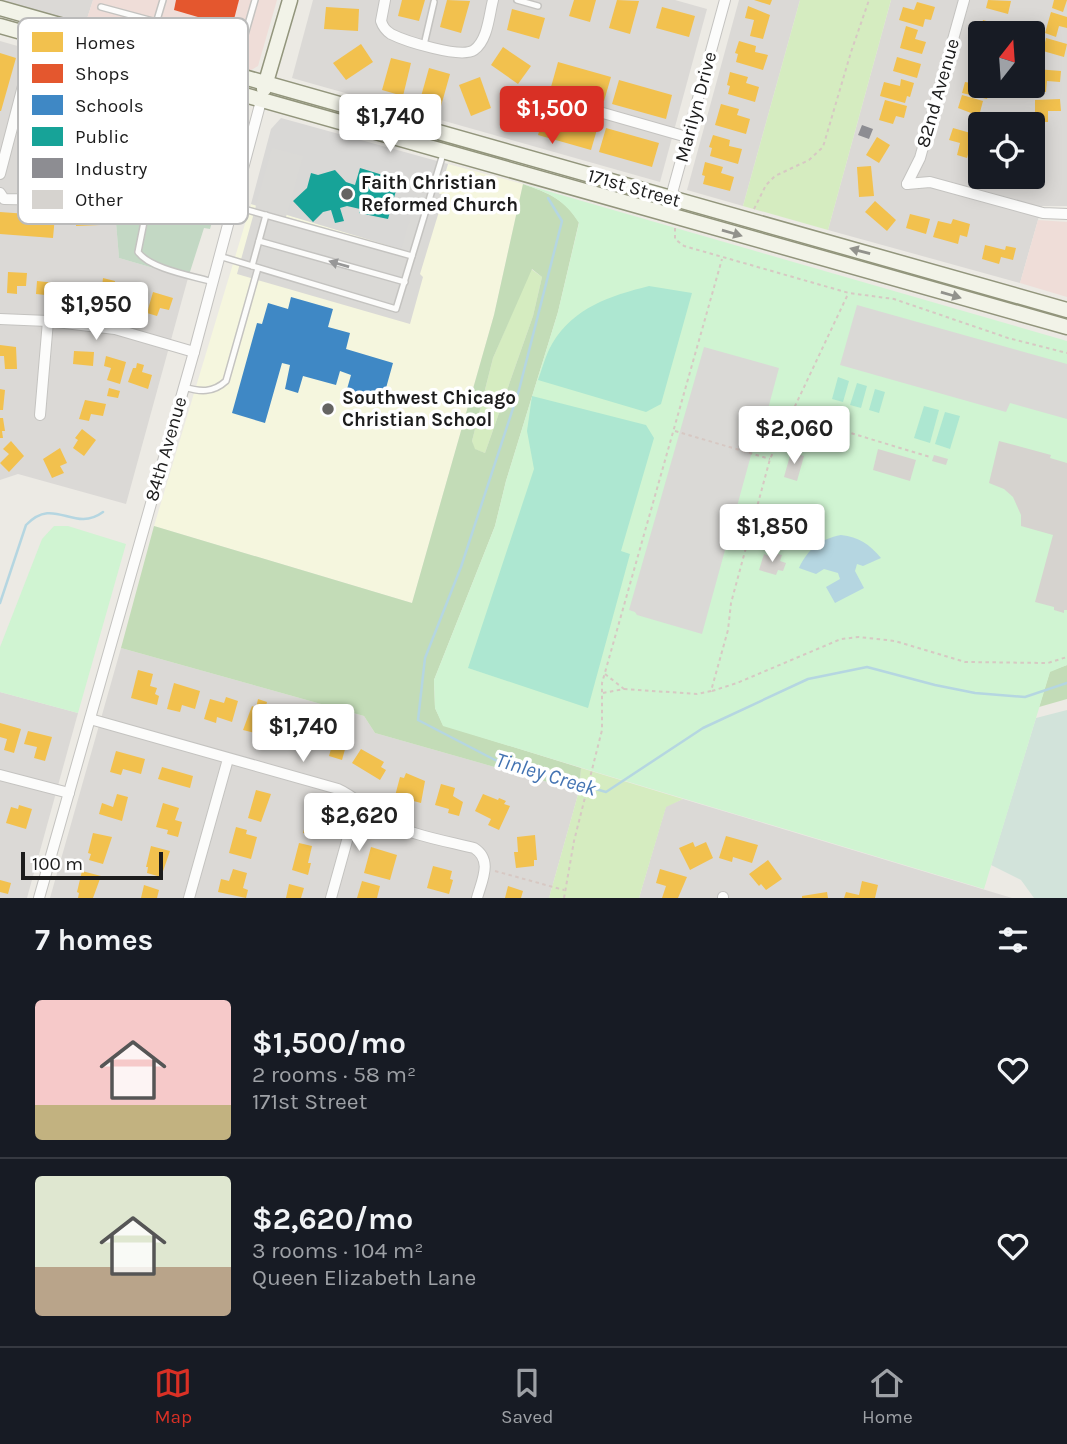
<!DOCTYPE html>
<meta charset="utf-8">
<style>
:root{--surface:#171b24;--page:#242831;--text:#f1f3f6;--muted:#9ea1a6;--line:#363941;--accent:#d93025}
body{margin:0;font-family:Karla,sans-serif;background:var(--page);color:var(--text);height:100vh;display:flex;flex-direction:column;font-size:26px;white-space:nowrap}
*{box-sizing:border-box;margin:0}
p{font-size:23px;color:var(--muted)}
.icon{flex:none;width:38px;height:38px;fill:none;stroke:currentColor;stroke-width:2;stroke-linecap:round;stroke-linejoin:round}
.map{position:relative;height:898px;overflow:hidden}
.sheet{display:flex;flex-direction:column;background:var(--surface);flex:1}
.sheet>*{flex:none}
.needle{width:46px;rotate:17deg}
.buttons{position:absolute;left:968px;top:21px;display:grid;gap:14px}
.buttons a{display:grid;place-items:center;width:77px;height:77px;border-radius:7px;background:var(--surface);box-shadow:0 4px 18px #0003;font-size:35px}
.scale{position:absolute;left:21px;bottom:18px;width:142px;box-sizing:border-box;padding-left:7px;border:4px solid #1c1c1c;border-top:0;font-size:19px;line-height:24px;white-space:nowrap;color:#1c1c1c;-webkit-text-stroke:5px #fff;paint-order:stroke}
.price{position:absolute;translate:-50% -60px;padding:0 16px;border-radius:7px;background:#fff;color:#222;font-size:23px;line-height:46px;filter:drop-shadow(0 2px 4px #0008)}
.price::after{content:'';position:absolute;left:50%;top:42px;width:21px;height:16px;margin-left:-10px;background:inherit;clip-path:polygon(0 0,100% 0,50% 100%)}
.price.active{background:var(--accent);color:#fff}
ul{padding:0;list-style:none}
li{display:flex;align-items:center;gap:21px;height:175px;padding:0 35px}
li+li{border-top:2px solid var(--line)}
li span{display:grid;place-items:center;flex:none;width:196px;height:140px;border-radius:7px;color:#555}
li>.icon{margin-inline-start:auto}
span .icon{width:84px;height:84px;fill:#fffc;stroke-width:1}
li b{font-size:30px}
h2{display:flex;justify-content:space-between;align-items:center;height:84px;padding:0 35px;font-size:30px}
.tab-bar{display:flex;justify-content:space-around;align-items:center;height:98px;border-top:2px solid var(--line);background:var(--surface);font-size:19px;color:var(--muted)}
.tab-bar a{display:grid;justify-items:center;gap:4px}
.tab-bar .active{color:var(--accent)}
.map>svg:first-child{display:block}
.residential{fill:#dbd9d6;fill-rule:evenodd}
.commercial{fill:#efddd8}
.education{fill:#f5f6de}
.religious{fill:#d9d8d6}
.grass{fill:#d5ecc0}
.forest{fill:#c3dcb7;fill-rule:evenodd}
.wetland{fill:#d2e3da}
.cemetery{fill:#c3d8c4}
.park{fill:#d0f4d2}
.pitch{fill:#ade7d1}
.parking{fill:#dad9d6}
.water{fill:#b5d6e1}
.homes{fill:#f2c14e}
.shops{fill:#e4572e}
.schools{fill:#3f88c5}
.public{fill:#17a398}
.industry{fill:#8d8d92}
.lines{fill:none;stroke-linecap:round;stroke-linejoin:round}
.stream{stroke:#b5d6e1;stroke-width:2.5}
.building{fill:#d6d3cf}
.lane-casing{stroke:#c4c3c0;stroke-width:8}
.street-casing{stroke:#c4c3c0;stroke-width:12}
.secondary-casing{stroke:#92957c;stroke-width:17}
.path{stroke:#d7c8c3;stroke-width:2;stroke-dasharray:3.5 3.5;stroke-linecap:butt}
.lane{stroke:#fcfcfb;stroke-width:5}
.street{stroke:#fcfcfb;stroke-width:10}
.secondary{stroke:#f2f3e8;stroke-width:14}
.oneway{fill:#92928c}
.oneway2{fill:#979797}
.poi-dot{fill:#656462;stroke:#fff;stroke-width:2.5}
.labels{text-anchor:middle;dominant-baseline:central;stroke-width:7;stroke-linejoin:round;paint-order:stroke}
.street-label{font-size:19px;fill:#1c1c1c;stroke:#fff}
.poi-label{font-size:19px;font-weight:bold;fill:#1c1c1c;stroke:#fff;text-anchor:start}
.water-label{font-size:21px;font-style:italic;fill:#4373b2;stroke:#fff}
.key{fill:#fff;stroke:#bbb;stroke-width:2}
.key-label{font-size:19px;fill:#1c1c1c}
</style>
<div class="map">
<svg width="1067" height="898" viewBox="0 0 1067 898">
<rect width="100%" height="100%" fill="#eceae4"/>
<g class="residential">
<polygon points="0,0 93,0 84,28 0,2"/>
<polygon points="313,0 675,0 707,9 660,182 292,78"/>
<polygon points="739,0 800,0 743,206 687,190"/>
<path d="M891,0h176v206h-25l-22,77 -192,-53zM980,33h52v53h-52zM980,124h52v53h-52z"/>
<polygon points="0,41 77,63 110,151 119,258 188,278 126,504 18,474 0,480"/>
<polygon points="121,648 364,716 375,733 579,791 549,898 50,898"/>
<polygon points="0,692 78,713 27,898 0,898"/>
<polygon points="683,799 1012,898 639,898 666,806"/>
</g>
<g class="commercial">
<polygon points="93,0 277,0 258,66 246,73 84,28"/>
<polygon points="1038,220 1067,222 1067,297 1020,283"/>
</g>
<polygon class="education" points="448,164 523,184 494,315 412,603 154,526 251,204 420,255"/>
<polygon class="religious" points="281,118 448,164 420,255 251,204 271,129"/>
<g class="grass">
<polygon points="800,0 891,0 828,230 743,206"/>
<polygon points="531,269 542,277 533,316 485,453 474,449 472,441 493,358"/>
<polygon points="581,768 683,799 666,807 639,898 549,898 579,791"/>
</g>
<g class="forest">
<path d="M523,184c26,9 41,15 56,38l-21,90 -52,169 -11,45 -61,154 1,28 8,17 138,43 -2,23 -204,-58 -11,-17 -243,-68 33,-122 258,77 82,-288zM532,269l10,8 -9,39 -48,137 -10,-4 -3,-8 21,-83z"/>
<polygon points="1067,665 1067,699 1039,707 1050,671"/>
</g>
<polygon class="wetland" points="1067,710 1067,898 1034,898 1021,880 991,865 1036,718"/>
<polygon class="cemetery" points="77,63 238,106 242,116 210,229 204,228 188,278 119,258 110,151"/>
<g class="park">
<path d="M523,184l544,157v324l-17,7 -66,217 -541,-163 -8,-18 -1,-28 61,-154 11,-45 52,-169 21,-89c-15,-24 -30,-30 -56,-39z"/>
<polygon points="54,526 68,526 126,544 78,713 0,692 0,647 42,539"/>
</g>
<g class="pitch">
<path d="M649,286l43,7 -31,111 -15,8 -108,-32c4,-11 8,-26 14,-36 22,-37 58,-48 97,-58z"/>
<polygon points="838,377 849,381 843,402 832,399"/>
<polygon points="857,383 867,386 861,408 850,405"/>
<polygon points="875,389 885,392 879,413 869,410"/>
<polygon points="532,396 646,425 654,438 621,551 630,554 588,708 468,668 534,469 527,431"/>
<polygon points="924,406 939,410 930,443 914,438"/>
<polygon points="945,412 960,416 950,449 935,444"/>
</g>
<g class="parking">
<polygon points="272,148 303,156 286,217 401,250 419,188 444,195 420,274 423,277 410,324 237,274"/>
<polygon points="857,305 1067,364 1067,419 1010,403 1006,412 840,365"/>
<polygon points="704,347 779,368 761,435 756,437 702,634 637,615 635,612 629,610"/>
</g>
<path class="water" d="M841,535c18,2 28,9 40,23l-18,8 -6,-2 -2,7 9,17 -29,15 -9,-16 14,-8 -2,-6 -14,-4 -8,5 -17,-6c9,-19 21,-29 42,-33z"/>
<g class="homes">
<polygon points="402,0 425,0 419,21 398,16"/>
<polygon points="447,0 470,1 461,33 440,27"/>
<polygon points="574,0 596,0 590,22 569,16"/>
<polygon points="617,0 639,1 630,34 609,28"/>
<polygon points="754,0 772,0 770,5"/>
<polygon points="988,0 1011,1 1008,14 986,8"/>
<polygon points="1054,0 1067,0 1063,12 1052,8"/>
<polygon points="917,2 935,7 931,20 925,19 923,27 899,20 903,7 914,10"/>
<polygon points="748,6 770,15 763,39 750,36 754,20 745,18"/>
<polygon points="326,7 359,9 358,31 324,29"/>
<polygon points="662,7 695,16 689,37 656,28"/>
<polygon points="512,9 545,18 539,39 507,30"/>
<polygon points="1051,12 1067,17 1067,28 1059,26 1056,37 1045,33"/>
<polygon points="983,20 1007,27 1005,33 980,31"/>
<polygon points="906,26 918,30 915,39 926,42 922,54 900,48"/>
<polygon points="1046,38 1067,44 1064,57 1043,51"/>
<polygon points="739,41 756,46 755,52 768,55 763,70 736,62 738,54 735,53"/>
<polygon points="361,44 373,62 346,80 333,63"/>
<polygon points="975,45 980,47 980,58 972,56"/>
<polygon points="503,47 531,66 518,84 491,65"/>
<polygon points="0,53 16,58 1,111 0,111"/>
<polygon points="897,57 921,64 917,78 893,71"/>
<polygon points="391,58 411,63 403,96 382,90"/>
<polygon points="558,62 611,77 604,101 551,87"/>
<polygon points="429,68 450,74 441,106 420,100"/>
<polygon points="1036,69 1061,71 1060,82 1047,81 1046,92 1034,91"/>
<polygon points="730,72 748,77 746,83 759,87 755,102 728,94 730,86 727,85"/>
<polygon points="480,77 491,108 471,116 459,85"/>
<polygon points="901,79 914,83 910,97 907,96 905,103 880,96 884,82 900,86"/>
<polygon points="619,80 672,95 666,119 612,104"/>
<polygon points="965,82 991,86 987,99 962,93"/>
<polygon points="962,95 983,101 979,116 958,108"/>
<polygon points="1060,99 1061,111 1048,111 1048,122 1035,122 1035,100"/>
<polygon points="885,100 907,106 904,118 896,116 893,124 879,120"/>
<polygon points="721,104 739,109 737,115 750,119 746,134 715,125"/>
<polygon points="545,111 598,126 591,150 538,135"/>
<polygon points="606,128 659,143 652,167 599,152"/>
<polygon points="953,128 974,134 967,158 957,155 960,143 949,140"/>
<polygon points="713,135 730,140 729,146 742,149 738,164 710,156 712,148 709,147"/>
<polygon points="877,137 890,145 879,163 866,155"/>
<polygon points="74,155 98,155 100,225 76,226"/>
<polygon points="705,162 723,167 721,173 734,177 730,191 703,184 705,176 702,175"/>
<polygon points="871,166 874,196 859,197 857,167"/>
<polygon points="875,201 896,220 887,231 865,212"/>
<polygon points="0,212 55,216 53,238 0,234"/>
<polygon points="910,214 930,219 926,234 906,228"/>
<polygon points="953,219 970,224 967,237 960,235 958,244 933,237 938,221 951,224"/>
<polygon points="985,245 1005,250 1006,246 1016,248 1013,260 1001,257 999,264 982,259"/>
<polygon points="8,272 27,273 26,286 17,286 17,294 7,293"/>
<polygon points="103,278 115,281 112,302 103,301 103,304 90,302 93,286 102,287"/>
<polygon points="37,281 56,283 55,296 36,294"/>
<polygon points="65,284 85,287 83,300 64,297"/>
<polygon points="127,285 147,290 143,303 134,300 131,309 121,306"/>
<polygon points="153,292 173,298 169,310 160,308 157,316 147,313"/>
<polygon points="0,345 16,347 17,369 5,369 4,356 0,356"/>
<polygon points="74,351 94,352 93,366 73,364"/>
<polygon points="106,356 126,362 120,384 107,380 111,368 104,366"/>
<polygon points="137,363 144,365 142,372 152,375 148,389 128,382 133,368 136,368"/>
<polygon points="109,388 120,391 118,398 107,396"/>
<polygon points="0,389 5,390 3,410 0,410"/>
<polygon points="85,400 106,404 103,416 91,414 89,421 79,419"/>
<polygon points="0,418 3,418 5,431 2,431 3,438 0,438"/>
<polygon points="82,429 96,440 84,456 73,448 78,440 75,438"/>
<polygon points="11,441 24,456 9,472 0,463 9,454 3,449"/>
<polygon points="60,448 67,463 60,466 64,473 52,478 43,459"/>
<polygon points="138,670 153,674 150,686 157,688 155,694 159,696 157,705 131,698"/>
<polygon points="174,683 200,691 195,709 182,705 180,712 167,709"/>
<polygon points="226,697 238,701 232,722 217,717 216,723 204,719 210,699 224,703"/>
<polygon points="258,699 267,702 265,710 273,712 268,729 257,726 255,733 243,730 252,706 256,708"/>
<polygon points="287,714 313,721 306,747 293,743 295,736 282,732"/>
<polygon points="0,723 21,729 14,753 4,750 7,739 0,737"/>
<polygon points="323,727 349,735 342,760 329,756 331,749 318,745"/>
<polygon points="28,731 52,737 45,761 34,758 37,747 24,744"/>
<polygon points="361,749 384,762 381,767 386,770 380,780 352,763"/>
<polygon points="116,751 145,759 141,774 123,769 121,775 110,772"/>
<polygon points="162,767 193,776 190,788 158,779"/>
<polygon points="406,773 425,781 421,803 395,796 400,777 404,778"/>
<polygon points="441,784 455,788 453,796 463,802 459,816 448,813 449,809 435,805"/>
<polygon points="256,790 271,794 261,822 248,818"/>
<polygon points="117,794 128,797 122,821 99,814 102,803 113,807"/>
<polygon points="483,794 498,800 499,798 506,801 504,804 510,806 499,830 488,825 491,819 475,811"/>
<polygon points="163,803 179,808 175,820 182,822 178,837 167,834 168,830 156,827"/>
<polygon points="311,804 326,809 316,836 303,833"/>
<polygon points="19,805 32,809 26,829 6,823 11,807 18,809"/>
<polygon points="236,827 247,830 246,834 257,837 251,859 229,853"/>
<polygon points="93,833 112,837 103,864 89,860 91,854 88,853"/>
<polygon points="535,835 537,860 534,860 534,866 516,868 514,852 518,852 517,837"/>
<polygon points="726,836 758,845 752,863 733,857 732,862 719,858"/>
<polygon points="693,842 695,847 706,842 713,858 690,870 679,848"/>
<polygon points="299,843 312,846 308,863 311,863 308,875 292,870"/>
<polygon points="151,846 170,851 161,877 147,873 148,867 146,867"/>
<polygon points="371,847 397,855 390,880 364,873"/>
<polygon points="768,860 782,879 766,890 761,884 759,886 749,874"/>
<polygon points="433,866 452,871 450,879 453,880 449,894 427,888"/>
<polygon points="233,869 247,873 243,888 248,890 246,898 218,892 221,879 229,881"/>
<polygon points="660,869 687,877 678,898 662,898 666,886 656,883"/>
<polygon points="82,871 101,876 93,898 78,898 79,893 77,892"/>
<polygon points="0,880 11,883 8,894 0,892"/>
<polygon points="362,881 380,886 377,898 357,898"/>
<polygon points="862,881 878,885 875,898 844,898 846,892 859,895"/>
<polygon points="289,884 304,888 301,898 286,898"/>
<polygon points="144,885 159,890 157,898 141,898"/>
<polygon points="508,886 523,891 521,898 505,898"/>
<polygon points="827,892 828,898 802,898 802,896"/>
</g>
<polygon class="shops" points="176,0 239,0 232,27 174,10"/>
<polygon class="schools" points="291,297 333,309 328,327 350,333 346,349 393,363 381,406 345,396 351,375 340,371 336,385 303,376 298,393 285,389 290,365 282,363 265,423 232,413 257,323 262,324 268,303 288,309"/>
<polygon class="public" points="360,168 399,180 388,219 359,213 360,209 347,206 340,208 344,221 335,223 331,210 323,212 313,222 293,201 307,188 311,173 318,175 335,170 346,182 355,185"/>
<polygon class="industry" points="862,125 873,129 869,139 858,135"/>
<g class="lines">
<g class="stream">
<polyline points="548,198 562,221 519,390 461,567 425,658 418,720 495,760 606,792 703,728 808,679 867,667 935,685 975,693 1025,697 1067,683"/>
<path d="M0,603l26,-78c29,-30 47,9 77,-13"/>
</g>
</g>
<g class="building">
<polygon points="999,441 1051,455 1050,458 1067,463 1067,610 1064,610 1064,613 1054,610 1054,607 1035,602 1053,535 1021,526 1021,515 1013,497 1004,489 989,483"/>
<polygon points="878,449 916,460 910,481 873,470"/>
<polygon points="791,452 804,456 797,481 784,477"/>
<polygon points="934,455 948,459 946,465 932,461"/>
<polygon points="762,511 792,520 785,545 755,537"/>
<polygon points="771,552 782,555 780,561 786,563 783,571 778,570 776,575 759,570 764,554 769,556"/>
</g>
<g class="lines">
<defs>
<g id="lane">
<polyline points="517,0 538,6"/>
<polyline points="101,7 242,45 255,0"/>
<polyline points="137,43 154,30"/>
<polyline points="424,45 434,2"/>
<polyline points="159,51 154,30 163,0"/>
<path d="M185,81l-41,141 -6,30c12,17 55,24 75,30"/>
<polyline points="233,206 412,256"/>
<polyline points="259,241 405,282"/>
<polyline points="219,256 396,309 443,154"/>
<polyline points="252,266 266,215"/>
<path d="M184,387c16,5 29,6 42,-6l32,-113"/>
</g>
<g id="street">
<path d="M385,0l-4,21c2,6 4,9 10,13 14,7 70,25 83,16 14,-10 15,-35 19,-50"/>
<polyline points="554,99 687,137"/>
<polyline points="0,174 36,36"/>
<polyline points="907,184 920,158 964,0"/>
<polyline points="907,184 930,182 1043,213 1067,214"/>
<polyline points="0,193 4,199 56,200 61,181 57,159 21,97"/>
<polyline points="666,215 725,0"/>
<polyline points="0,319 48,321 115,329 194,352"/>
<polyline points="40,415 48,321"/>
<path d="M90,719l248,70c16,7 27,19 41,28 28,18 63,23 95,31 19,12 8,32 3,50"/>
<polyline points="0,775 69,793"/>
<polyline points="723,897 723,898"/>
<polyline points="39,898 194,352 261,101"/>
<polyline points="189,898 228,759"/>
<polyline points="331,898 358,801"/>
</g>
<g id="secondary">
<polyline points="0,8 1067,310"/>
<polyline points="0,26 1067,327"/>
<polyline points="264,89 290,0"/>
</g>
</defs>
<use href="#lane" class="lane-casing"/>
<use href="#street" class="street-casing"/>
<use href="#secondary" class="secondary-casing"/>
<g class="path">
<polyline points="754,209 766,185 775,176 809,160 823,147 851,52 869,0"/>
<polyline points="675,228 675,239 684,246 849,293 894,299 1008,338 1067,353"/>
<polyline points="771,409 930,457"/>
<polyline points="675,431 770,459"/>
<polyline points="624,689 697,694 711,691 728,630 731,603 770,459 848,294"/>
<polyline points="712,691 737,683 841,639 859,637 895,641 965,662 1048,663 1067,657"/>
<polyline points="603,693 624,689 605,674"/>
<polyline points="495,871 564,890"/>
<polyline points="564,898 574,841 602,730 602,683 722,259"/>
</g>
<use href="#lane" class="lane"/>
<use href="#street" class="street"/>
<use href="#secondary" class="secondary"/>
</g>
<defs><path id="oneway-solid" d="M-6-.8H1V-3.2L6.5 0L1 3.2V.8H-6Z" transform="scale(1.75)"/></defs>
<g class="oneway">
<use href="#oneway-solid" transform="translate(732 233) rotate(16)"/>
<use href="#oneway-solid" transform="translate(860 251) rotate(-165)"/>
<use href="#oneway-solid" transform="translate(951 295) rotate(16)"/>
</g>
<use class="oneway2" href="#oneway-solid" transform="translate(339 264) rotate(-164)"/>
<g class="poi-dot">
<circle cx="347" cy="194" r="7"/>
<circle cx="328" cy="409" r="7"/>
</g>
<g class="labels">
<g class="street-label">
<text transform="translate(938 93) rotate(-74)">82nd Avenue</text>
<text transform="translate(696 107) rotate(-75)">Marilyn Drive</text>
<text transform="translate(634 188) rotate(16)">171st Street</text>
<text transform="translate(166 449) rotate(-74)">84th Avenue</text>
</g>
<g class="poi-label">
<text x="361" y="183">Faith Christian<tspan x="361" dy="22">Reformed Church</tspan></text>
<text x="342" y="398">Southwest Chicago<tspan x="342" dy="22">Christian School</tspan></text>
</g>
<g class="water-label">
<text transform="translate(546 774) rotate(17)">Tinley Creek</text>
</g>
</g>
<rect x="18" y="18" width="230" height="206" rx="10" class="key"/>
<rect x="32" y="32" width="31" height="20" fill="#f2c14e"/>
<rect x="32" y="64" width="31" height="19" fill="#e4572e"/>
<rect x="32" y="95" width="31" height="20" fill="#3f88c5"/>
<rect x="32" y="127" width="31" height="19" fill="#17a398"/>
<rect x="32" y="158" width="31" height="20" fill="#8d8d92"/>
<rect x="32" y="190" width="31" height="19" fill="#d6d3cf"/>
<g class="key-label">
<text x="75" y="49">Homes</text>
<text x="75" y="80">Shops</text>
<text x="75" y="112">Schools</text>
<text x="75" y="143">Public</text>
<text x="75" y="175">Industry</text>
<text x="75" y="206">Other</text>
</g>
</svg>
<div class="buttons">
<a><svg class="needle" viewBox="-14 -14 28 28"><path d="M0-13l5 13h-10z" fill="#e53935"/><path d="M0 13l5-13h-10z" fill="#9ea1a6"/></svg></a>
<a><svg class="icon" aria-label="locate" viewBox="0 0 24 24"><circle cx="12" cy="12" r="6"/><path d="M12 2v4M12 18v4M2 12h4M18 12h4"/></svg></a>
</div>
<div class="scale">100 m</div>
<b class="price active" style="left:552px;top:146px">$1,500</b>
<b class="price" style="left:390px;top:154px">$1,740</b>
<b class="price" style="left:96px;top:342px">$1,950</b>
<b class="price" style="left:794px;top:466px">$2,060</b>
<b class="price" style="left:772px;top:564px">$1,850</b>
<b class="price" style="left:303px;top:764px">$1,740</b>
<b class="price" style="left:359px;top:853px">$2,620</b>
</div>
<section class="sheet">
<h2>7 homes<svg class="icon" aria-label="filters" viewBox="0 0 24 24"><path d="M4 7h16M4 17h16"/><circle cx="9" cy="7" r="2"/><circle cx="15" cy="17" r="2"/></svg></h2>
<ul>
<li><span style="background:linear-gradient(#f6c9c9 75%,#c2b280 0)"><svg class="icon" aria-label="home" viewBox="0 0 24 24"><path d="M3 11l9-7 9 7M6 9v11h12V9"/></svg></span><div><b>$1,500/mo</b><p>2 rooms · 58 m²</p><p>171st Street</p></div><svg class="icon" aria-label="heart" viewBox="0 0 24 24"><path d="M12 20l-8-8c-3-5 5-10 8-4 3-6 11-1 8 4z"/></svg></li>
<li><span style="background:linear-gradient(#dfe7d0 65%,#b9a48a 0)"><svg class="icon" aria-label="home" viewBox="0 0 24 24"><path d="M3 11l9-7 9 7M6 9v11h12V9"/></svg></span><div><b>$2,620/mo</b><p>3 rooms · 104 m²</p><p>Queen Elizabeth Lane</p></div><svg class="icon" aria-label="heart" viewBox="0 0 24 24"><path d="M12 20l-8-8c-3-5 5-10 8-4 3-6 11-1 8 4z"/></svg></li>
</ul>
</section>
<nav class="tab-bar">
<a class="active"><svg class="icon" aria-label="map" viewBox="0 0 24 24"><path d="M3 6l6-2 6 2 6-2v14l-6 2-6-2-6 2zM9 4v14M15 6v14"/></svg>Map</a>
<a><svg class="icon" aria-label="saved" viewBox="0 0 24 24"><path d="M7 4h10v16l-5-4-5 4z"/></svg>Saved</a>
<a><svg class="icon" aria-label="home" viewBox="0 0 24 24"><path d="M3 11l9-7 9 7M6 9v11h12V9"/></svg>Home</a>
</nav>
